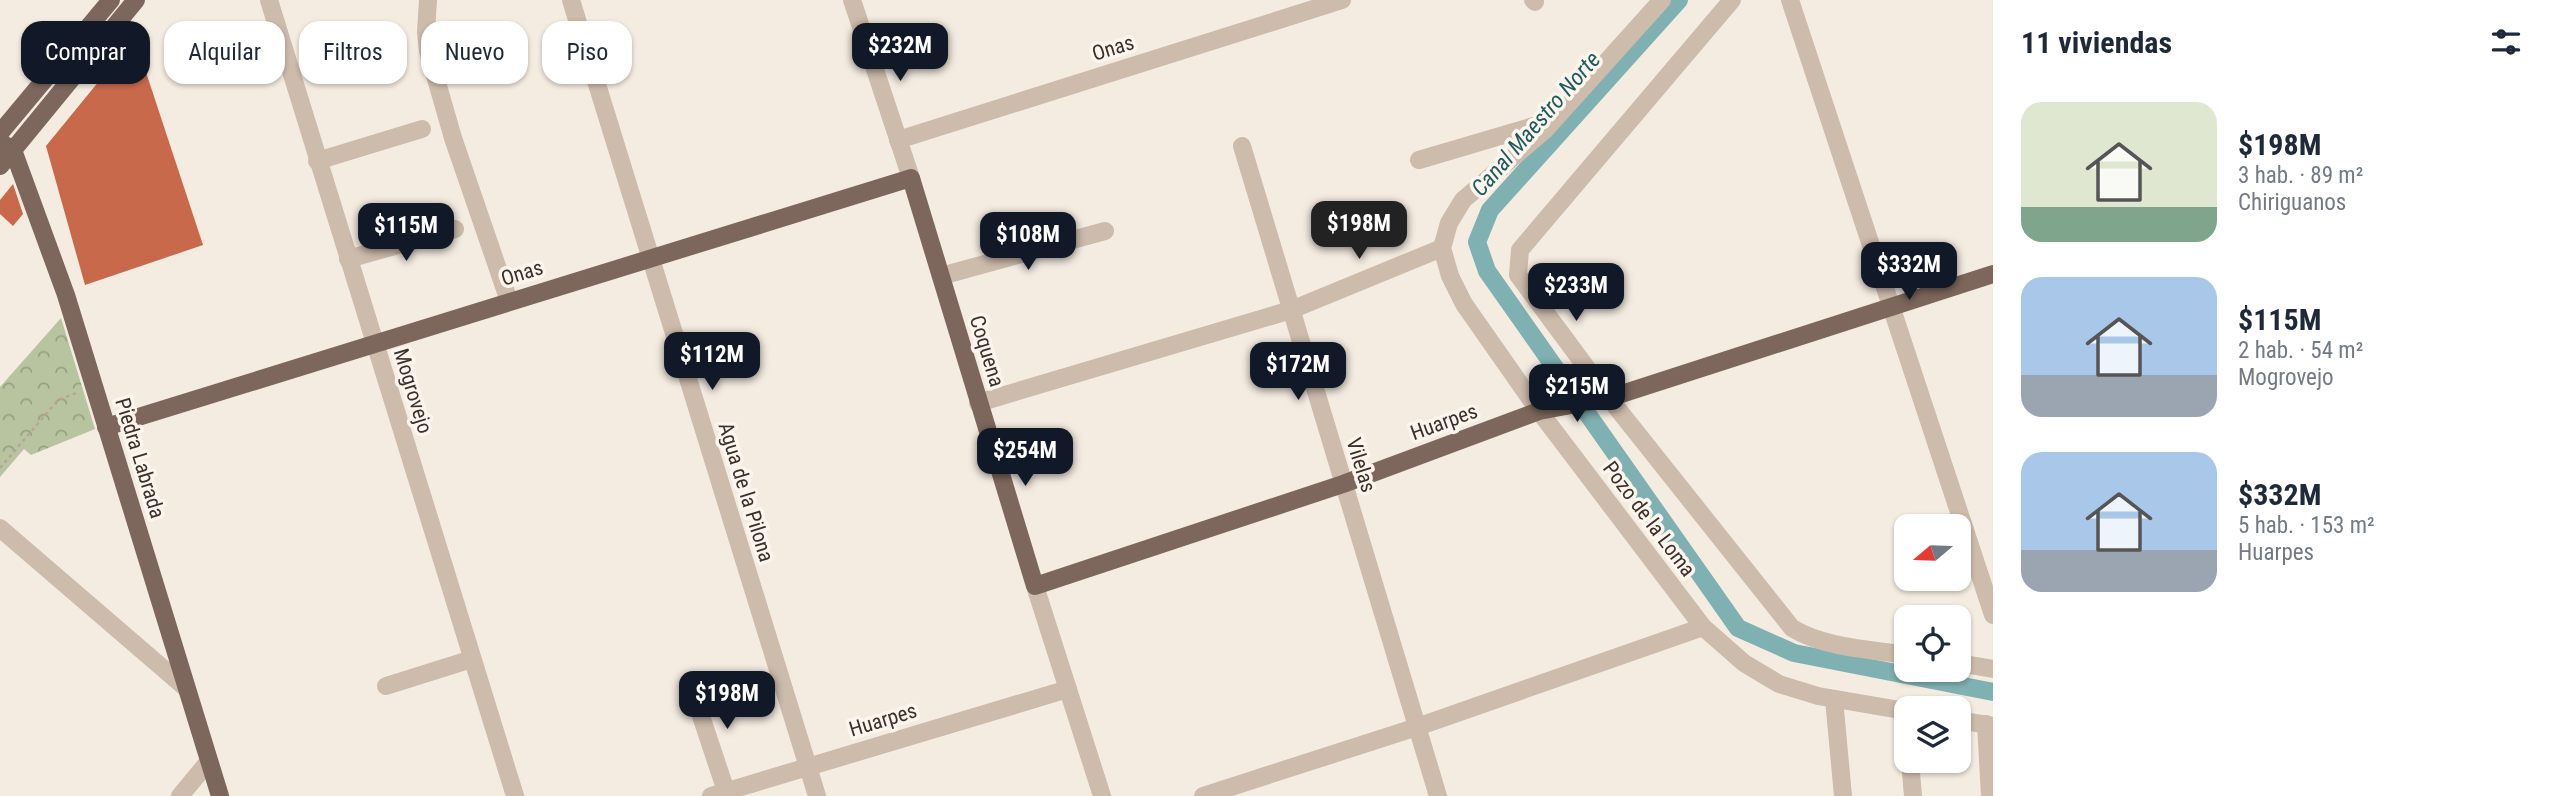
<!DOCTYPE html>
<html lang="es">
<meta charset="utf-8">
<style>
:root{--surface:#fff;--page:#f2f2f3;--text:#1f2937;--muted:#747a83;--accent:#111827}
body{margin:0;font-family:"Roboto Condensed",sans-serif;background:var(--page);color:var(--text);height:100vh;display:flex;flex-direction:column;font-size:26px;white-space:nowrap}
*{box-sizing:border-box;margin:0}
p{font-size:23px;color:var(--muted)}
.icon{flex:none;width:38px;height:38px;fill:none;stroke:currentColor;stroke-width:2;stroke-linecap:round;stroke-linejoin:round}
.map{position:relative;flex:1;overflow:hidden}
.sheet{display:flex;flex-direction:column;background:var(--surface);width:560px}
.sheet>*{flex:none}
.top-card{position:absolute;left:21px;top:21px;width:665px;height:63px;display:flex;gap:14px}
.needle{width:46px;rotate:251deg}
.buttons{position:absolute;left:1894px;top:514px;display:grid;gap:14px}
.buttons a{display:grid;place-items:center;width:77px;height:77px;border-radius:14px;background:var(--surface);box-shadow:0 2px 5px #0004;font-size:35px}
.price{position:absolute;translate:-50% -60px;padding:0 16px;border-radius:14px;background:var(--accent);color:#fff;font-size:23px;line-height:46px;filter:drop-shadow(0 2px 4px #0008)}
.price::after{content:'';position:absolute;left:50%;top:42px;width:21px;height:16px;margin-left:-10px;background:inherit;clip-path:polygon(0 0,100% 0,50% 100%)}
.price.selected{background:#222;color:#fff}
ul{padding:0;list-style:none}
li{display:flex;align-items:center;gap:21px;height:175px;padding:0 28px}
li span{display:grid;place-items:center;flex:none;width:196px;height:140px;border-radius:21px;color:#555}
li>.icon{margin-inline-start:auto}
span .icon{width:84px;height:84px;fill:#fffc;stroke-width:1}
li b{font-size:30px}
h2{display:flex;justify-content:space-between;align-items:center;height:84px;padding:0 28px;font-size:30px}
.tag{padding:0 24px;border-radius:21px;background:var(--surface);box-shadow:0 2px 5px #0004;font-size:24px;line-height:63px}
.tag.selected{background:var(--accent);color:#fff}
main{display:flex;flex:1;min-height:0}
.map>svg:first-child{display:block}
.park{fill:url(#park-crowns)}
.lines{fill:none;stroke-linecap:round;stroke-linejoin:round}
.canal{stroke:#7fb0b2;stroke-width:18}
.building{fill:#c8694b}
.path{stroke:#b9a596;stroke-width:2.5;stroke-dasharray:3.5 3.5;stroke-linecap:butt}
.minor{stroke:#cdbbac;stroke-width:18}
.major{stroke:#7d675c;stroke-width:18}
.labels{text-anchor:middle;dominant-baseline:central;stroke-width:7;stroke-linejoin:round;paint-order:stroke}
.street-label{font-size:21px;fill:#3b302b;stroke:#fbf5ee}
.water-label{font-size:23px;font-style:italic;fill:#1f5a5e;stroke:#fbf5ee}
</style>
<main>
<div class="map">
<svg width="1993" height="796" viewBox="0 0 1993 796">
<defs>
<pattern id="park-crowns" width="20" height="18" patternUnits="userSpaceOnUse" patternTransform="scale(1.75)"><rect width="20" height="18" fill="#b8c4a0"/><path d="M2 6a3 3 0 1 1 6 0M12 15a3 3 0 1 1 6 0" fill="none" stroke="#97a083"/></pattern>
</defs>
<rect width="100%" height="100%" fill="#f4ebe1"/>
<polygon class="park" points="61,318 95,429 31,455 24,449 0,477 0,387"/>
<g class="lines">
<polyline class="canal" points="1679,0 1490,210 1477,242 1487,271 1738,628 1794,653 1993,692"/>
</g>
<g class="building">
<polygon points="140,54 203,245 85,285 46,146 113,64"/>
<polygon points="13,184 23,214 13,226 0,214 0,200"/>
</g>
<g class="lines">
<polyline class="path" points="0,468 58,400 79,392"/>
<g class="minor">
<polyline points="269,0 515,796"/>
<polyline points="428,0 426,32 428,51 453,138 509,301"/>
<polyline points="571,0 817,796"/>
<polyline points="852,0 911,178"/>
<polyline points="1533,0 1535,2"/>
<polyline points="1662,0 1545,130 1463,200 1449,223 1442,248 1450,276 1464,304 1539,411 1703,627 1744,663 1779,684 1818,696 1906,711"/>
<path d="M1732,0l-212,250 -2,25 91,123 183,230c33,20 77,21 114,27"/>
<polyline points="1790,0 1993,615"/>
<polyline points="898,140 1342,0"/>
<polyline points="1242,146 1438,796"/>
<polyline points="1419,160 1534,126 1545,130"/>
<polyline points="317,161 422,129"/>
<polyline points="348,259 455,229"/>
<polyline points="941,276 1105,231"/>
<polyline points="978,403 1291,310 1442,248"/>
<polyline points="0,528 187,689"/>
<polyline points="1035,586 1102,796"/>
<polyline points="1958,663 1993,669"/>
<polyline points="690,683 726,791"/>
<polyline points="386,686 472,659"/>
<polyline points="1834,699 1843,796"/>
<polyline points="1958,720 1993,726"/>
<polyline points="1986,724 1990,796"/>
<polyline points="1910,761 1913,796"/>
<polyline points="180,796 209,761"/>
<polyline points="711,796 1068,689"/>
<polyline points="1203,796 1417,727 1703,627"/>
</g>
<g class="major">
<polyline points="0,133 111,0"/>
<polyline points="0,142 13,150 66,295 220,796"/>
<polyline points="0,166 136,0"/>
<polyline points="106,427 911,178 1035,586 1343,484 1539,411 1609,398 1993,274"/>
</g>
</g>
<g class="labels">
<g class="street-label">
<text transform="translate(1113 48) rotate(-17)">Onas</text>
<text transform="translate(522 273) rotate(-17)">Onas</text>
<text transform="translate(987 351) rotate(73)">Coquena</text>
<text transform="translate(413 391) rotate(73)">Mogrovejo</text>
<text transform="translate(1444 422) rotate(-20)">Huarpes</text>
<text transform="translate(140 458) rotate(73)">Piedra Labrada</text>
<text transform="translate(1361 465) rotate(73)">Vilelas</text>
<text transform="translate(746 492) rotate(73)">Agua de la Pilona</text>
<text transform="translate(1649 519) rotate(53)">Pozo de la Loma</text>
<text transform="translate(883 720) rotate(-17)">Huarpes</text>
</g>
<g class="water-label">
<text transform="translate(1536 124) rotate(-49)">Canal Maestro Norte</text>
</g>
</g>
</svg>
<div class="buttons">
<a><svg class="needle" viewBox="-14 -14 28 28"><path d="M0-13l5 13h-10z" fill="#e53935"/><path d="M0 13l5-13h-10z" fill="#747a83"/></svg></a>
<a><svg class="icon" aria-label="locate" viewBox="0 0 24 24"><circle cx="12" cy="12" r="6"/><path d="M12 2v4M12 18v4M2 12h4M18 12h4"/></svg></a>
<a><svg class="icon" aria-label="layers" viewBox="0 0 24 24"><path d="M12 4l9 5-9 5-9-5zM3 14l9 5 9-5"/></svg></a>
</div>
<b class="price" style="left:900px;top:83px">$232M</b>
<b class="price selected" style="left:1359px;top:261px">$198M</b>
<b class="price" style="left:406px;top:263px">$115M</b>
<b class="price" style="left:1028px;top:272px">$108M</b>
<b class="price" style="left:1909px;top:302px">$332M</b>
<b class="price" style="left:1576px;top:323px">$233M</b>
<b class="price" style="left:712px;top:392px">$112M</b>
<b class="price" style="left:1298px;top:402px">$172M</b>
<b class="price" style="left:1577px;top:424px">$215M</b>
<b class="price" style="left:1025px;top:488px">$254M</b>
<b class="price" style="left:727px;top:731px">$198M</b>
<div class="top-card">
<a class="tag selected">Comprar</a>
<a class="tag">Alquilar</a>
<a class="tag">Filtros</a>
<a class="tag">Nuevo</a>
<a class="tag">Piso</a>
</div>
</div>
<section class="sheet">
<h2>11 viviendas<svg class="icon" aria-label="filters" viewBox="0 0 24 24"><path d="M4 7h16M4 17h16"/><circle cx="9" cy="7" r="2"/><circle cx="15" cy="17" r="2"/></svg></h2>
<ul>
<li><span style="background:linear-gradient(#dfe7d0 75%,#7fa58c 0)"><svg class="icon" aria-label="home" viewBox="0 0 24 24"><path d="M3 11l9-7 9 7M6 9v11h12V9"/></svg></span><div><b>$198M</b><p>3 hab. · 89 m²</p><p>Chiriguanos</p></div></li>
<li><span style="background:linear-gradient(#a9c7e8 70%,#9aa5b1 0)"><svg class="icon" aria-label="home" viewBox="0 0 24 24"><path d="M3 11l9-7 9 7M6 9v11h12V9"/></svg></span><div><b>$115M</b><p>2 hab. · 54 m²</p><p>Mogrovejo</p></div></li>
<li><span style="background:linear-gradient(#a9c7e8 70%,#9aa5b1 0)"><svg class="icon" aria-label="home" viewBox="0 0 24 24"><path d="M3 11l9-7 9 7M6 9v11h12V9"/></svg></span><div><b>$332M</b><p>5 hab. · 153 m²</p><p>Huarpes</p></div></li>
</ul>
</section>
</main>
